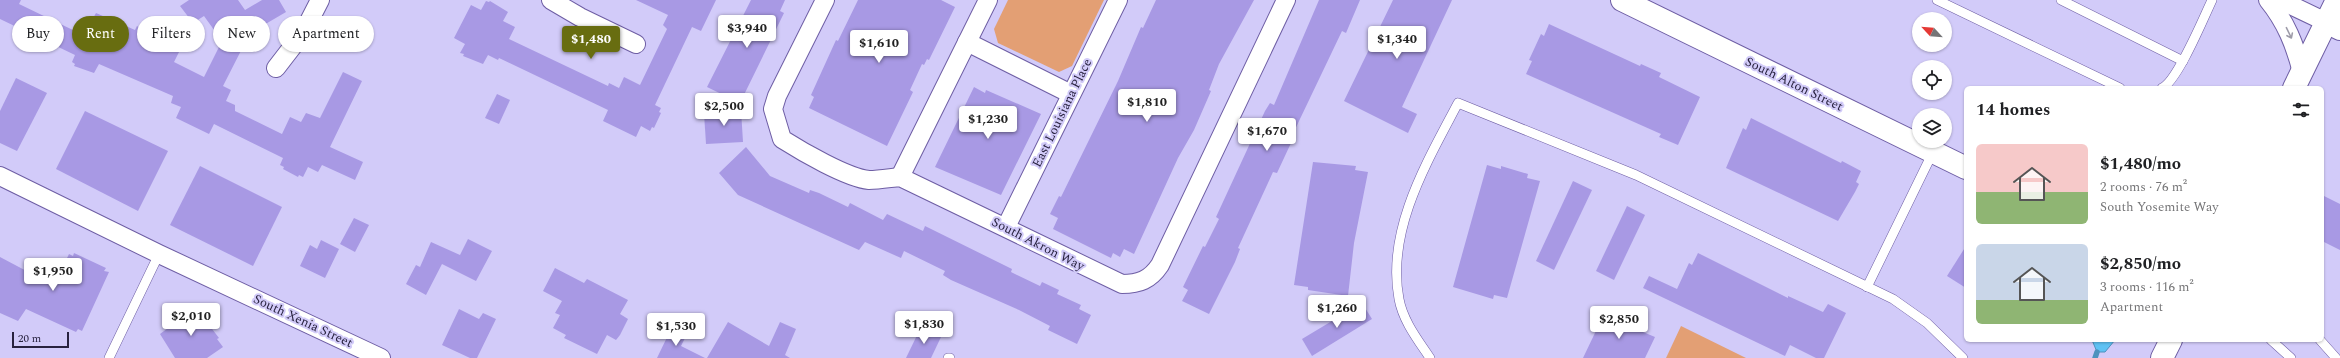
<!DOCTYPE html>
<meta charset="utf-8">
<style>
:root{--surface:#fff;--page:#f6f6f6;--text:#202124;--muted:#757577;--accent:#686d10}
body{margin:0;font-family:Spectral,serif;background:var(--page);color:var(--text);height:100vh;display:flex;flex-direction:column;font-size:15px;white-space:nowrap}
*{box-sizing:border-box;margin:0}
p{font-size:13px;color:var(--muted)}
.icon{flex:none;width:22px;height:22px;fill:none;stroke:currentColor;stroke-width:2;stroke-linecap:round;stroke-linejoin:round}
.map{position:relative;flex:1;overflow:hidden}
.details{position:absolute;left:1964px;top:86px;width:360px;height:256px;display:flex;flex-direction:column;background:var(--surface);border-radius:6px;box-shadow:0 1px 3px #0004}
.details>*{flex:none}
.banner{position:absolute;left:12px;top:16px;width:380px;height:36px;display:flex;gap:8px}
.needle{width:26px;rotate:296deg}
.buttons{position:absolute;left:1912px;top:12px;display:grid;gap:8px}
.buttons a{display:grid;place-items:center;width:40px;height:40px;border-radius:50%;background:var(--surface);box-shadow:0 1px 3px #0004;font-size:20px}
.scale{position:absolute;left:12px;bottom:10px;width:57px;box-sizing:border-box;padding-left:4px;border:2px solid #28223f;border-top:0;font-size:11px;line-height:14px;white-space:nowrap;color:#28223f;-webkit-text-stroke:3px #d2cbf9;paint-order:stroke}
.price{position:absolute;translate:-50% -34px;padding:0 9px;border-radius:4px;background:#fff;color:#222;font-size:13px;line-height:26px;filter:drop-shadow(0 1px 2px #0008)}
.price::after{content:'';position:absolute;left:50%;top:24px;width:12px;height:9px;margin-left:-6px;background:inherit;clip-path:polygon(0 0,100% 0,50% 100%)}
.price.active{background:var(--accent);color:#fff}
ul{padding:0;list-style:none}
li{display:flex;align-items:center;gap:12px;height:100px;padding:0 12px}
li span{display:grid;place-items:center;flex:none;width:112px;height:80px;border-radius:6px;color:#555}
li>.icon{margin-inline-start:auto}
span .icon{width:48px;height:48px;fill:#fffc;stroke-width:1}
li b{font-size:17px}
h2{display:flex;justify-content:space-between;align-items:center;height:48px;padding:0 12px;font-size:17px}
.pill{padding:0 14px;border-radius:18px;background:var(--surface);box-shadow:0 1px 3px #0004;font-size:14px;line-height:36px}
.pill.active{background:var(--accent);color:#fff}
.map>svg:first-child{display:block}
.green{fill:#e39f74}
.water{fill:#5fc2f4;stroke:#4e92be}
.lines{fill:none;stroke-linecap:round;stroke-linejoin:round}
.stream{stroke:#4e92be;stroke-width:5.5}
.building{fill:#a899e4}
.service-casing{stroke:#6e5ea4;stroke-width:10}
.minor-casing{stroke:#6e5ea4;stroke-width:20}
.tertiary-casing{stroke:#6e5ea4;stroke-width:24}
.secondary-casing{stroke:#6e5ea4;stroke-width:24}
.service{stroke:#fff;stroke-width:9}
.minor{stroke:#fff;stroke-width:18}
.tertiary{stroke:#fff;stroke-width:22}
.secondary{stroke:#fff;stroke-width:22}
.oneway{stroke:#9e9ca9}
.labels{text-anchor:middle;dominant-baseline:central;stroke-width:4;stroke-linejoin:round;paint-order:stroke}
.street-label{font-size:13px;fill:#28223f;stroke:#d2cbf9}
</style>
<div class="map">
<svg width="2340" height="358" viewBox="0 0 2340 358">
<rect width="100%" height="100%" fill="#d2cbf9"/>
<g class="green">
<polygon points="1008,0 1104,0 1072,66 1059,72 998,43 994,29"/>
<polygon points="1681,326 1746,358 1666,358"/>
</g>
<polygon class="water" points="2092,340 2115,340 2105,352 2097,352"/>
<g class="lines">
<polyline class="stream" points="2095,358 2097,352"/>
</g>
<g class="building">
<polygon points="0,0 21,0 19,4 75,31 81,18 91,22 96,13 135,30 137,26 147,32 152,22 155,24 156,22 180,33 168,42 181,48 174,62 204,77 222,41 204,16 193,23 180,6 189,0 238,0 245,10 262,0 279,0 286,12 250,33 223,86 231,90 226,101 235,105 235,111 282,134 290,117 301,122 306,113 320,118 343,72 362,81 330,147 363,162 355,180 322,165 318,172 308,167 303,177 299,175 298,177 283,169 284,167 280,165 283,158 214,124 209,134 176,118 181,107 171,103 173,96 99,64 94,73 74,66 75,64 72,62 75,55 0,19"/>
<polygon points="636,0 716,0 701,31 692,27 655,105 661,108 659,112 661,113 654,128 652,127 650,131 641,126 636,137 603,121 608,110 499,58 498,60 488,55 483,64 463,56 464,54 460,53 465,44 454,38 471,5 481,10 486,1 489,2 490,1 508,12 503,21 515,27 509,39 608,86 609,83 619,88 624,77 640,85 667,29 663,25 668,15"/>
<polygon points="751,0 785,0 780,11 784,13 740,103 707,87"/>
<polygon points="858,0 941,0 955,7 929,60 927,59 924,65 922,64 910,90 913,92 887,146 809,108 814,97 811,95 836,40 838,41"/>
<polygon points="1156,0 1254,0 1219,64 1209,90 1211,91 1194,130 1178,158 1134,254 1124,249 1120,257 1113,253 1111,258 1053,229 1058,218 1050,214 1059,196 1061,197 1118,81 1141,27 1143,28"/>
<polygon points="1319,0 1360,0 1346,33 1342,31 1289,142 1291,143 1277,173 1273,172 1238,248 1240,249 1235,262 1209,314 1182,301 1188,290 1183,287 1203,246 1205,247 1219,219 1216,217 1265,111 1270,103 1274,105"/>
<polygon points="1393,0 1452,0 1402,107 1417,114 1408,133 1344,101"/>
<polygon points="1549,24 1640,66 1641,64 1661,73 1659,77 1700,97 1678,145 1659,137 1661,134 1526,74 1532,61 1529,60 1541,34 1544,36"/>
<polygon points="16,78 47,93 17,151 0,143 0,111"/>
<polygon points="974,87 985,93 986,90 1041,114 1001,195 935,167"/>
<polygon points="497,94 510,100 499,124 485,118"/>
<polygon points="741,110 743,142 706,144 704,113"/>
<polygon points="85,111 168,151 138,211 56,169"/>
<polygon points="1751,118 1841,163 1842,161 1861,171 1856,182 1859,184 1855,192 1838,221 1726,168 1743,128 1746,130"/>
<polygon points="746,147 770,176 809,193 810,190 819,193 848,207 850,203 883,220 887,214 923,231 925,226 1012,269 1011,272 1040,286 1042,282 1059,290 1057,294 1081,305 1079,309 1091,315 1077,344 1048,330 1050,326 1019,310 951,280 943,275 945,271 904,251 901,258 865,242 859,250 738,195 719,173"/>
<polygon points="1313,162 1356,166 1355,170 1368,172 1354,243 1348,296 1308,290 1308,287 1294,285"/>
<polygon points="1487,165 1501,169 1501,166 1528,174 1527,178 1540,181 1507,298 1494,295 1493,299 1453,287"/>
<polygon points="200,166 282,207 253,266 170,225"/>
<polygon points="1573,181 1592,190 1554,270 1536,261"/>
<polygon points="2322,195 2340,204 2340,250 2322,241"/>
<polygon points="1627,206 1645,215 1614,280 1596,271"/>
<polygon points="354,218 369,225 355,252 340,244"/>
<polygon points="468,239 492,251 476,281 442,264 426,295 406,284 416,265 420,267 431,242 460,255"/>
<polygon points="321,240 339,249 325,278 300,266 310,245 317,249"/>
<polygon points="1966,246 1966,288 1947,276"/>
<polygon points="74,253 106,268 104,271 109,272 82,331 78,329 76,332 26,309 18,321 0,313 0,257 51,284 53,279 56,281 69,254 73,256"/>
<polygon points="1698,253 1788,298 1788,296 1823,312 1828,304 1846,313 1824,358 1816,358 1790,345 1785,356 1643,288 1649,276 1677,289 1689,263 1692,265"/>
<polygon points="555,268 584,283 587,279 628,300 620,314 628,319 620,335 616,340 607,335 597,354 564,338 566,335 553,328 560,315 555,313 562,301 543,291"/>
<polygon points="1362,303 1372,319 1312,356 1302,339"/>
<polygon points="196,308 219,338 217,339 223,347 207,358 175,358 160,334 172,325 170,322 181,314 184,317"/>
<polygon points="459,309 479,319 483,313 496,319 477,358 470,358 442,345"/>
<polygon points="1605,312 1645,328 1643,332 1655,337 1645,358 1583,358"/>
<polygon points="728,322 769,346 780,322 796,329 785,355 790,358 707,358"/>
<polygon points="672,327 687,334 681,346 705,358 657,358"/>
<polygon points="921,327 941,337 931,358 906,358"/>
</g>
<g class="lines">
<defs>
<g id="service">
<polyline points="1937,0 2120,88"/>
<polyline points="2061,0 2183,61"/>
<path d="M2162,88c15,-6 42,-71 50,-88"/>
<polyline points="1867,287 1933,152"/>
<polyline points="2271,340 2291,358"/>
<polyline points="2320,340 2336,358"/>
<polyline points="109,358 159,254"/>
<polyline points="948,358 950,358"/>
<path d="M1430,358c-12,-18 -27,-37 -31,-59 -13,-69 28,-137 59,-196l178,72 257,124 34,24 36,35"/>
</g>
<g id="minor">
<polyline points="551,0 580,17 636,44"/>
<path d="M825,0l-48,96 -4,13 9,30c19,12 65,39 87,41 10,0 21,-2 31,-3l222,107c17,0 28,-4 38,-19l126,-265"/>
<path d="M2268,0c18,22 27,45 34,72"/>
<polyline points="2280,0 2326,22"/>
<polyline points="967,42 1071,94"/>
<polyline points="276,68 303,33 320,0"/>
<polyline points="0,176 159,254 381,358"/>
<polyline points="900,177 988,0"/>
<polyline points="1006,227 1118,0"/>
</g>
<g id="tertiary">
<polyline points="1622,0 1966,168"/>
<polyline points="2326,22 2340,29"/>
</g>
<g id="secondary">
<polyline points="2294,88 2337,0"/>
<polyline points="2162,358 2171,340"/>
</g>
</defs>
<use href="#service" class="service-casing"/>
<use href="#minor" class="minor-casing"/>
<use href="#tertiary" class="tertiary-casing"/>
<use href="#secondary" class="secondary-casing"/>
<use href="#service" class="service"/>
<use href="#minor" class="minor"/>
<use href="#tertiary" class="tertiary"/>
<use href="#secondary" class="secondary"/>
</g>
<defs><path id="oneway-shaft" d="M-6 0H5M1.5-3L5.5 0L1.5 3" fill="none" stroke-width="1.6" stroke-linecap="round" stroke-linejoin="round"/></defs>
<use class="oneway" href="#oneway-shaft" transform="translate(2289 33) rotate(64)"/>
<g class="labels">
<g class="street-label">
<text transform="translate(1794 84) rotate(26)">South Alton Street</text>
<text transform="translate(1062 113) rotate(-64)">East Louisiana Place</text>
<text transform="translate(1038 244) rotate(27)">South Akron Way</text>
<text transform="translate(303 321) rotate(25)">South Xenia Street</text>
</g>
</g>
</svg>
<div class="buttons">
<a><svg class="needle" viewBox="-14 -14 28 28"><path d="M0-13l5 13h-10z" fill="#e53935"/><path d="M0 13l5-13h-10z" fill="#757577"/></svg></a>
<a><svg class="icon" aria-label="locate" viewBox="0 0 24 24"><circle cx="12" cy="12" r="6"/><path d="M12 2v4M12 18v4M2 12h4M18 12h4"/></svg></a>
<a><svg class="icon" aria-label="layers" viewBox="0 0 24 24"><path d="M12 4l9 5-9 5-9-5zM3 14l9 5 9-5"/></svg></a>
</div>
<div class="scale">20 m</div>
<b class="price" style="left:747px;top:49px">$3,940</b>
<b class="price active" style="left:591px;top:60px">$1,480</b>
<b class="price" style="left:1397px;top:60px">$1,340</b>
<b class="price" style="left:879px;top:64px">$1,610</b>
<b class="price" style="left:1147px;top:123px">$1,810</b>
<b class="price" style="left:724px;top:127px">$2,500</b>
<b class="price" style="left:988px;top:140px">$1,230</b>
<b class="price" style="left:1267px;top:152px">$1,670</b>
<b class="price" style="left:53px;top:292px">$1,950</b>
<b class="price" style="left:1337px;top:329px">$1,260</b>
<b class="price" style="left:191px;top:337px">$2,010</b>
<b class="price" style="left:1619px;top:340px">$2,850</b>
<b class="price" style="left:924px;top:345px">$1,830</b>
<b class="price" style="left:676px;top:347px">$1,530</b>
<div class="banner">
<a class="pill">Buy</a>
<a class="pill active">Rent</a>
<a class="pill">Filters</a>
<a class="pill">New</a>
<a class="pill">Apartment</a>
</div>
<section class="details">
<h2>14 homes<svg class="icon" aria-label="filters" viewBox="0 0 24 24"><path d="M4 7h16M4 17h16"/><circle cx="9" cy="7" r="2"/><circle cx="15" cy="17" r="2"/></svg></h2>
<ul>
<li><span style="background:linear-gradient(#f6c9c9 60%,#8fb573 0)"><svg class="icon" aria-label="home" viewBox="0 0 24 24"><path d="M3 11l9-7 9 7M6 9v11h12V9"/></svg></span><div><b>$1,480/mo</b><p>2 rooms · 76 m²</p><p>South Yosemite Way</p></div></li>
<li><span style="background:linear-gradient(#c9d6e8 70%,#8fb573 0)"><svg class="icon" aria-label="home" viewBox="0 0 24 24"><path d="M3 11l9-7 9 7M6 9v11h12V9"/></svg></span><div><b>$2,850/mo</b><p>3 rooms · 116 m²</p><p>Apartment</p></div></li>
</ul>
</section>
</div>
